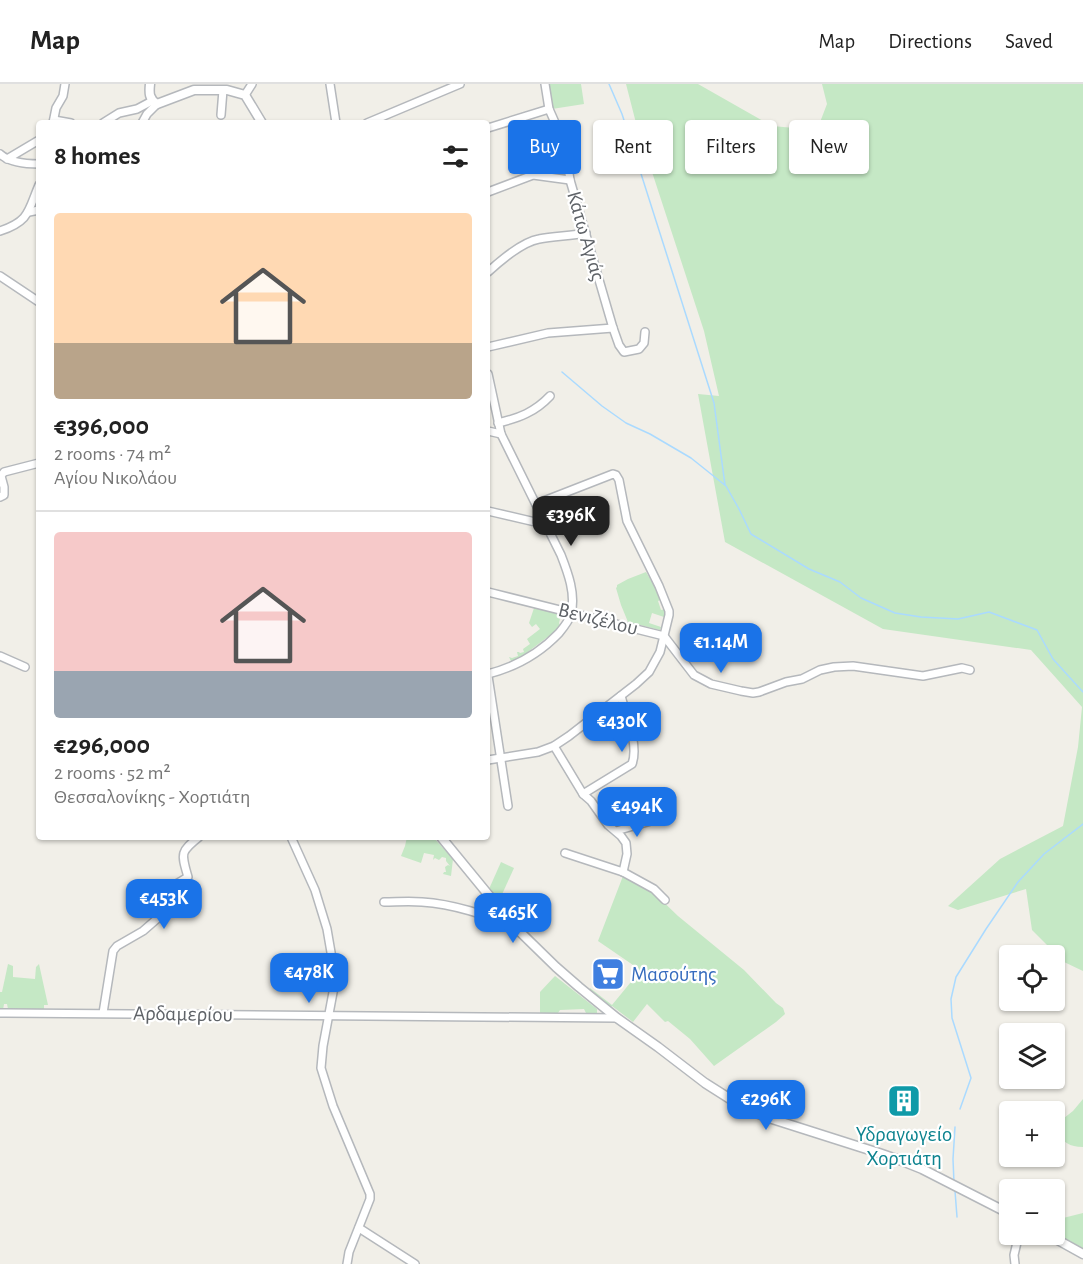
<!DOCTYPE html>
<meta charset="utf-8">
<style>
:root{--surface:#fff;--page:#f6f6f6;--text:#222;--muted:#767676;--line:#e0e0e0;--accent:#1a73e8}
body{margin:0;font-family:"Alegreya Sans",sans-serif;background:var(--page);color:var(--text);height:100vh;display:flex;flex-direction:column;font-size:22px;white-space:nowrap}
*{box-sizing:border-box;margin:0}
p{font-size:20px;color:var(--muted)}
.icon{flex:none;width:33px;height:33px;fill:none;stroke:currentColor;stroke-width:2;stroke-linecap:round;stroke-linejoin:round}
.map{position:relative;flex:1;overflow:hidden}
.side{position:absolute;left:36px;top:36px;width:454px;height:720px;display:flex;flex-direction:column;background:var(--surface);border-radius:6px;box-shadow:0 2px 4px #0004}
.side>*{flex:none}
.top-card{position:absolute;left:508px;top:36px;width:484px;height:54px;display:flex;gap:12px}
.fabs{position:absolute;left:999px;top:861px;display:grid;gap:12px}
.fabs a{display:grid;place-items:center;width:66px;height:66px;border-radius:6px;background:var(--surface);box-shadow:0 2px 4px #0004;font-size:30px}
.price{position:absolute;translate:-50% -51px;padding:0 14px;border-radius:12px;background:var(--accent);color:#fff;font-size:20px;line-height:39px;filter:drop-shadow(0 2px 3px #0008)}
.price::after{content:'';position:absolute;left:50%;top:36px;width:18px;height:14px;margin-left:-9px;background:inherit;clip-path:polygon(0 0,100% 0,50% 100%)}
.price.current{background:#222;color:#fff}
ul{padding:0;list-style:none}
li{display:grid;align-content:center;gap:12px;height:318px;padding:0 18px}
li+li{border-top:2px solid var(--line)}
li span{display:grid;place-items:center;height:186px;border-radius:6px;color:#555}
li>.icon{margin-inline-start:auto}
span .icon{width:108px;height:108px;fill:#fffc;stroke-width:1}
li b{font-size:26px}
h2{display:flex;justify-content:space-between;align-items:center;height:72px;padding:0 18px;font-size:26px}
.chip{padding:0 21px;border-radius:6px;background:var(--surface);box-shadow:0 2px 4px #0004;font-size:21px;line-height:54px}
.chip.current{background:var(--accent);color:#fff}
header{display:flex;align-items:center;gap:36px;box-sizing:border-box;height:84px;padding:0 30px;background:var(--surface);border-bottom:2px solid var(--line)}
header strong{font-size:28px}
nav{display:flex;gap:33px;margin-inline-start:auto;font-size:21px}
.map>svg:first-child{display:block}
.green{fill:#c5e8c5}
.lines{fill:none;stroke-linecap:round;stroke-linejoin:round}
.stream{stroke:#aadaff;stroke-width:1.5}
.minor-casing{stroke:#b5b8bc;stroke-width:10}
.tertiary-casing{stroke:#b5b8bc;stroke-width:11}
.minor{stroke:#fff;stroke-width:7}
.tertiary{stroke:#fff;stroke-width:8}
.labels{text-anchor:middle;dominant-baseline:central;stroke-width:4.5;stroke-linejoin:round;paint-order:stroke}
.street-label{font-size:21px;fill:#5f6368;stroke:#fff}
.shop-label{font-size:21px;fill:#366cbe;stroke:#fff;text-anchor:start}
.culture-label{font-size:21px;fill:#0d838f;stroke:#fff}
</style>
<header>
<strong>Map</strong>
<nav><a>Map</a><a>Directions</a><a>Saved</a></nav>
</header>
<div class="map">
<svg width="1083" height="1180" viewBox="0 0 1083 1180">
<rect width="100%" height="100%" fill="#f1efe8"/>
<g class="green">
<polygon points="546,0 581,0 584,20 552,25"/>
<polygon points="626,0 698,0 772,42 817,46 827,20 822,0 1083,0 1083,887 1064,878 1032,846 1026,805 958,826 948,822 1000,775 1063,742 1078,663 1082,623 1031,566 883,545 725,458 698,310 719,312 704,247 636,39"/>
<polygon points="646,488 662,515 658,517 661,526 665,525 664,533 652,529 649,539 661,543 660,546 628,538 621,521 616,504 617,503 617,501 628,495"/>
<polygon points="535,521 564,530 563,535 560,535 559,539 560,541 557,546 525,570 512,579 509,573 512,574 518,572 517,568 519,568 520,569 524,568 523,565 530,560 527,555 540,545 536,540 532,543 529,539"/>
<polygon points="407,753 433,753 453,775 451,792 443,790 444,788 446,788 445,783 448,781 450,782 446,777 446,774 442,773 439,776 435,774 433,776 434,771 424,769 421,779 401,772 405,762"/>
<polygon points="501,778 514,784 499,817 489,805"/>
<polygon points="623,792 651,806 678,832 744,886 776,919 783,924 785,930 776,938 714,982 690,955 668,937 665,938 647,920 633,938 612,922 611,923 592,908 591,909 589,907 590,904 612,921 635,893 633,881 598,857"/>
<polygon points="8,880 13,882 13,893 35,895 36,883 39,880 48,921 44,921 44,926 10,926 8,925 7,920 4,920 3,926 0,926 0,908 2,908"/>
<polygon points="555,892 597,925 597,930 587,931 584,925 560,926 558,929 540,930 540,908"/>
<path d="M1083,1015v48c-14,0 -19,-5 -28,-15v-7l18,-14z"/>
<polygon points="1083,1129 1083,1165 1055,1149 1055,1136"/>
</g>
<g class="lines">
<g class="stream">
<polyline points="609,0 622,30 714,319 725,401"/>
<polyline points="562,288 602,322 626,339 650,350 691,374 726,402 739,425 751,450 809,485 840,498 861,514 895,529 921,533 958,535 989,528 1037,546 1053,575 1083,608"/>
<polyline points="960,1025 971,994 952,934 951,915 956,893 986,845 1018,798 1044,770 1083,740"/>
<polyline points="954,1099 953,1075 955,1043"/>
<polyline points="955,1107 957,1133"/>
</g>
<defs>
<g id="minor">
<polyline points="330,0 336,39"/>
<polyline points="545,0 549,25 560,50 566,70 570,96 613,244 619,261 624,268 639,265 644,259 645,248"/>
<polyline points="245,11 252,0"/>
<polyline points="221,31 223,6"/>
<polyline points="54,36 71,39"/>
<polyline points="53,39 56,24 63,12 65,0"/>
<polyline points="103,39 119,29 137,25 152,17"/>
<polyline points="142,39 147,30 157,20"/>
<polyline points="367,39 460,0"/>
<polyline points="488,44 549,25"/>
<path d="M0,70c10,9 26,10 39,10"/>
<polyline points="7,75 39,56"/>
<polyline points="488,108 533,91 570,96"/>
<polyline points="29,128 39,126"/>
<path d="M0,147c30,-10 28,-20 39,-46"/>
<path d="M488,188c12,-11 34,-30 51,-33 15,-3 31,-3 47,-6"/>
<polyline points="0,192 39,218"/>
<polyline points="488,263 548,249 613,244"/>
<path d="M488,290l13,60 60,121c7,18 15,39 10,59 -2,7 -7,13 -12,19 -20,21 -44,34 -71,41"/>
<path d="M498,339c21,-5 37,-11 52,-27"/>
<polyline points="488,347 501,350"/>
<polyline points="0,413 4,411 4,403 1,392 4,388 39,379"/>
<polyline points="488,427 548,441"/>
<polyline points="488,508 664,552 694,591 711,600 741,607 753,609 759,608 786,598 802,595 820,586 834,583 853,582 923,592 962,584 970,586"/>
<polyline points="0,572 25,583"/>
<polyline points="488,592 508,722"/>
<polyline points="554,662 583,710 591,717 608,741 621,752 626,759 627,770 623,788"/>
<polyline points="488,676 538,668 554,662 569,652 636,600 649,588 660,568 669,531 669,527 659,502 627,437 619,396 616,391 613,390 536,420"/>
<path d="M583,710l49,-30c7,-19 -6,-49 -11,-68"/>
<polyline points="616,747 651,737"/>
<polyline points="291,753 315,806 327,845 333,880 334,903 323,962 321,984 333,1022 370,1110 370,1115 349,1168 347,1180"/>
<polyline points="565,769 623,788 654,805 665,816"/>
<path d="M384,818c12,0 25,-1 38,0 32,2 63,13 92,24"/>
<path d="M0,929c206,1 412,4 617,5"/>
<path d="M103,929l10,-62 4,-5 26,-15 23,-20 1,-6 -3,-12 2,-3 22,-13c-7,-24 -8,-25 11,-40"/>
<polyline points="359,1144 415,1180"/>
<polyline points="1015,1180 1014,1171 1019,1150"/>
</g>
<g id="tertiary">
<path d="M150,0c-1,9 -1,15 7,20l37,-14h33l18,5 17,28"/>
<polyline points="441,753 514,842 556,883 579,903 617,934 658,963 705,999 746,1025 769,1034 879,1069 902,1077 922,1085 1010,1130"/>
<polyline points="1047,1150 1083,1170"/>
</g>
</defs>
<use href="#minor" class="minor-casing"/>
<use href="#tertiary" class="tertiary-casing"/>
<use href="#minor" class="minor"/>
<use href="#tertiary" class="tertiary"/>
</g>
<defs>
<symbol id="supermarket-square" viewBox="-11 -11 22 22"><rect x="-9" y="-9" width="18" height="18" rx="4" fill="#3f7fe0" stroke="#fff"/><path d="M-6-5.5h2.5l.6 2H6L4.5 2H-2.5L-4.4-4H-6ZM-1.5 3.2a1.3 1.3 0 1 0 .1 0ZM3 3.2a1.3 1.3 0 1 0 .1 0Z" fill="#fff"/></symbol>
<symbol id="building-square" viewBox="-11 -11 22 22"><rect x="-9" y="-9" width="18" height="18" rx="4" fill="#0f9aa8" stroke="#fff"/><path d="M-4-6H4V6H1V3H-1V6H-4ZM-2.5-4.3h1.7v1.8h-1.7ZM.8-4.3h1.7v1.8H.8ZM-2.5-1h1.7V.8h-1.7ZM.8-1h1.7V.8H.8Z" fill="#fff"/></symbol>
</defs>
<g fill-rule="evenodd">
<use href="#supermarket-square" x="589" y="871" width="38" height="38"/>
<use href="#building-square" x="885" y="998" width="38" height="38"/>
</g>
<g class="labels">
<g class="street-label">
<text transform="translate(586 152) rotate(74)">Κάτω Αγιάς</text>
<text transform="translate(598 535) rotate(14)">Βενιζέλου</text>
<text transform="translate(183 930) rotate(1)">Αρδαμερίου</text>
</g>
<g class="shop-label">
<text x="631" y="890">Μασούτης</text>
</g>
<g class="culture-label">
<text x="904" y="1050">Υδραγωγείο<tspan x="904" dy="24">Χορτιάτη</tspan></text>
</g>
</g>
</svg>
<div class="fabs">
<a><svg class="icon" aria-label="locate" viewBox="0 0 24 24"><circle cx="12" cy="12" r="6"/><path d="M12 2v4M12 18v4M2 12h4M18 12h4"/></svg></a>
<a><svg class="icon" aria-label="layers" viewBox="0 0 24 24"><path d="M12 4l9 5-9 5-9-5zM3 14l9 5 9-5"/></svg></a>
<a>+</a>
<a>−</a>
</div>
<b class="price current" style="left:571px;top:463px">€396K</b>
<b class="price" style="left:721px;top:590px">€1.14M</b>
<b class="price" style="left:622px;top:669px">€430K</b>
<b class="price" style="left:637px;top:754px">€494K</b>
<b class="price" style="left:164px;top:846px">€453K</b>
<b class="price" style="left:513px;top:860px">€465K</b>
<b class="price" style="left:309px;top:920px">€478K</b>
<b class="price" style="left:766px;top:1047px">€296K</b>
<div class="top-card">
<a class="chip current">Buy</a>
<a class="chip">Rent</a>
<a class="chip">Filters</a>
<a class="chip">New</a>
</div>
<section class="side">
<h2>8 homes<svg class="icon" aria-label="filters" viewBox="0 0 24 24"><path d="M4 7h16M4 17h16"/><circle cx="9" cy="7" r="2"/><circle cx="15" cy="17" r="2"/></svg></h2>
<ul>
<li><span style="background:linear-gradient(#ffd9b3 70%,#b9a48a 0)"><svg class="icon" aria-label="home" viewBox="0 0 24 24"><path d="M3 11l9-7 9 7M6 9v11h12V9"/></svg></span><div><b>€396,000</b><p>2 rooms · 74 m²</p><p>Αγίου Νικολάου</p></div></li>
<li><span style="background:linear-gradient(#f6c9c9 75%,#9aa5b1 0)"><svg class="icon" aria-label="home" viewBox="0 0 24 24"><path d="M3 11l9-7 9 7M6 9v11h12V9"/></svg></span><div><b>€296,000</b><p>2 rooms · 52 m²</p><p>Θεσσαλονίκης - Χορτιάτη</p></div></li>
</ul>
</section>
</div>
